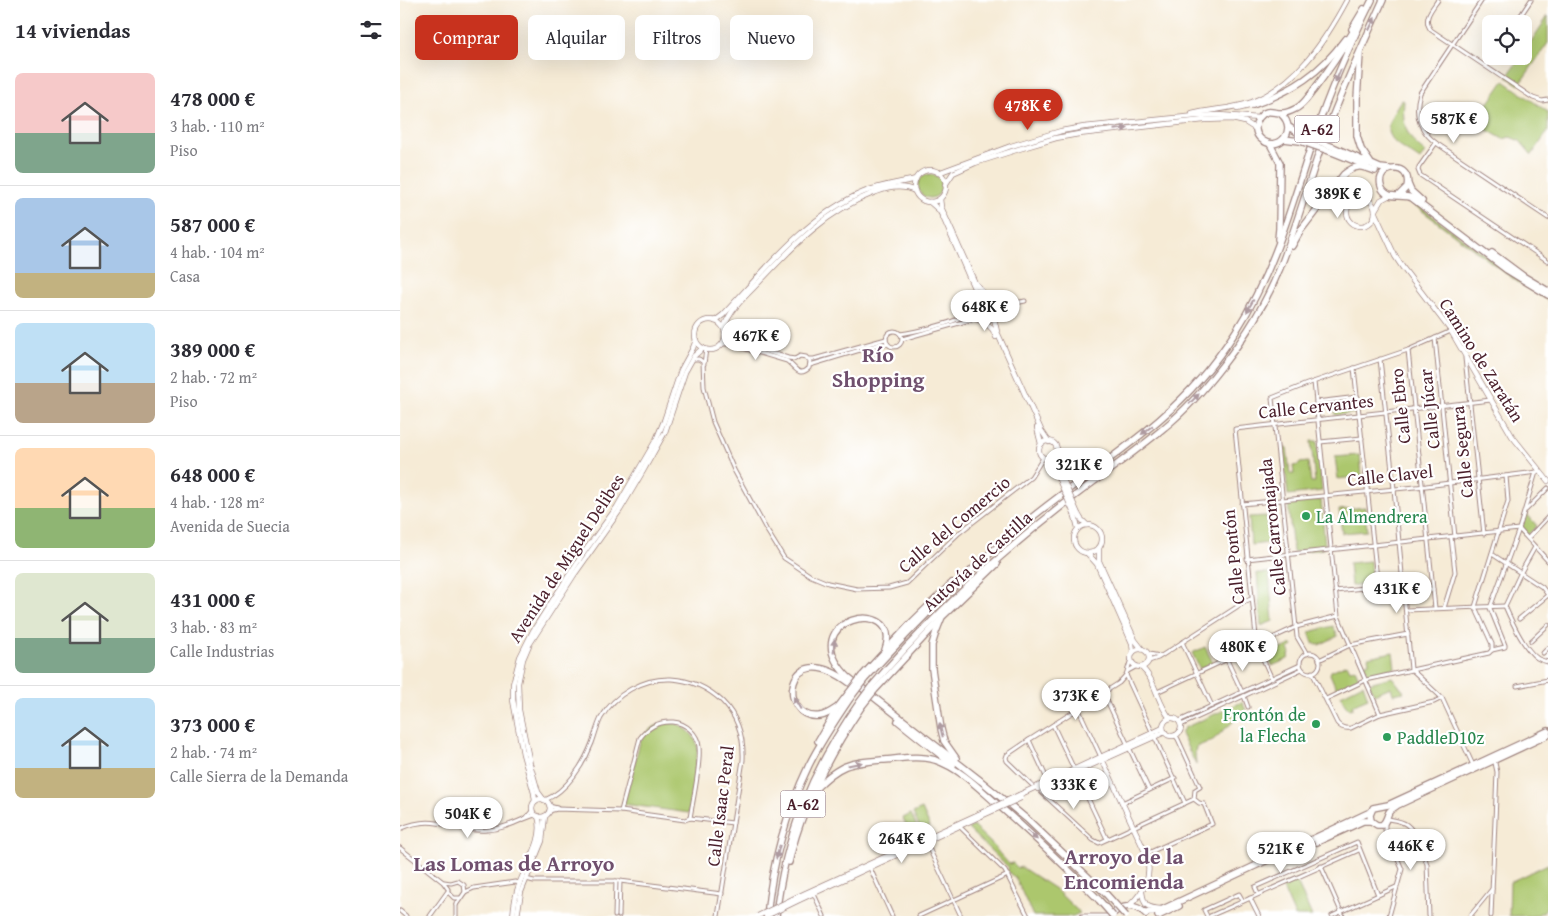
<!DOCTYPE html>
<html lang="es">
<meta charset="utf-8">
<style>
:root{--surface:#fff;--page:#f2f2f3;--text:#2b2b33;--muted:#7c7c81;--line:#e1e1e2;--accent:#c8321e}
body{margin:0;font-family:"Gentium Book Plus",serif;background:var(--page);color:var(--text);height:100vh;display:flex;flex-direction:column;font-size:19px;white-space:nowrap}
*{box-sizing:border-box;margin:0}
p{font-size:16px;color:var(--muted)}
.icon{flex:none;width:28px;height:28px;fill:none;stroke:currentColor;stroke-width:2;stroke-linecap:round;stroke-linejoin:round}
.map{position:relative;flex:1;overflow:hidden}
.drawer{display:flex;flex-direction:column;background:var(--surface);width:400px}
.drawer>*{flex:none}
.hud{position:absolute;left:15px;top:15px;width:475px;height:45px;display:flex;gap:10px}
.controls{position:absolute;left:1082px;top:15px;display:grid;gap:10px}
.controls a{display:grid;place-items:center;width:50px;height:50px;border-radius:8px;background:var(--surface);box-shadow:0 5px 20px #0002;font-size:25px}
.price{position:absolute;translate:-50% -42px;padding:0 11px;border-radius:18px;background:#fff;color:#222;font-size:16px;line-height:32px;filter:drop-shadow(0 1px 2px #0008)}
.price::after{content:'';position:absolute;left:50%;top:30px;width:15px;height:11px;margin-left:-8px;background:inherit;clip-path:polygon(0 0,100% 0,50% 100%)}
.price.active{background:var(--accent);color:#fff}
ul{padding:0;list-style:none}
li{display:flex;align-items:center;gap:15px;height:125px;padding:0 15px}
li+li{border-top:1px solid var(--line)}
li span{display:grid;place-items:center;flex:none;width:140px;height:100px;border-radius:8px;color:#555}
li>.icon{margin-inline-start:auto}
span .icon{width:60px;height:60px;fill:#fffc;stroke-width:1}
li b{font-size:21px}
h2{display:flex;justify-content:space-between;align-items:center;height:60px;padding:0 15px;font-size:21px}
.tag{padding:0 18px;border-radius:8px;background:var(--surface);box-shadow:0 5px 20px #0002;font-size:18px;line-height:45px}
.tag.active{background:var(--accent);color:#fff}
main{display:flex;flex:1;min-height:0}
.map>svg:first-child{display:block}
.green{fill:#acc76d;stroke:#7b734c}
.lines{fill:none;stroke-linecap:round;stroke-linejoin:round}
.street-casing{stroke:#a08580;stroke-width:5}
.secondary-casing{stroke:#a08580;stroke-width:6}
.highway-casing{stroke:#a08580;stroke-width:8}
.street{stroke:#fff;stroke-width:3}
.secondary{stroke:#fff;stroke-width:4.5}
.highway{stroke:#fff;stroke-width:5.5}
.secondary-bridge-casing{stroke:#a08580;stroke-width:6;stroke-linecap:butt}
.highway-bridge-casing{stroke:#a08580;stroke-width:8;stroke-linecap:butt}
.secondary-bridge{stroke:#fff;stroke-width:4.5}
.highway-bridge{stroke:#fff;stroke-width:5.5}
.oneway{fill:#ae9aa0}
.leisure-dot{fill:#2e9e5b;stroke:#fff;stroke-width:2}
.labels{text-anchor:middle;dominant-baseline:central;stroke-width:4.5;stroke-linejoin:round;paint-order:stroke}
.shield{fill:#fff;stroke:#80626b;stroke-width:1}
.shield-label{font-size:16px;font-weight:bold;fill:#4a1f2b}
.street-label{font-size:18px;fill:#4a1f2b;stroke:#fff}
.leisure-label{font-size:18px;fill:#27864d;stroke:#fff;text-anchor:start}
.district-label{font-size:22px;font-weight:bold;fill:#70506e;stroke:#fff}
</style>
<main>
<section class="drawer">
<h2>14 viviendas<svg class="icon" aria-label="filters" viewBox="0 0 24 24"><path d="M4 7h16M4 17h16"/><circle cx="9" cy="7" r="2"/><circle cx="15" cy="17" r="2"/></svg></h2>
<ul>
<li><span style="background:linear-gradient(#f6c9c9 60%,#7fa58c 0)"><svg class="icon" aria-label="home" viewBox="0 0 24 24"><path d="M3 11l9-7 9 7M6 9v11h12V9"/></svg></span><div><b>478 000 €</b><p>3 hab. · 110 m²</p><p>Piso</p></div></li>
<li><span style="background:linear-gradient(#a9c7e8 75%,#c2b280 0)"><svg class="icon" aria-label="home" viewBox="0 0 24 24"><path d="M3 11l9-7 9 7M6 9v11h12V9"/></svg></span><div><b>587 000 €</b><p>4 hab. · 104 m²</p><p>Casa</p></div></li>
<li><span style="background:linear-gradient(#bfe0f5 60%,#b9a48a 0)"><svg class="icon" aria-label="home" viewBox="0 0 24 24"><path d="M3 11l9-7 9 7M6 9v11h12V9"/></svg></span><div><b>389 000 €</b><p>2 hab. · 72 m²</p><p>Piso</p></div></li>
<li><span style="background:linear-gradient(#ffd9b3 60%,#8fb573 0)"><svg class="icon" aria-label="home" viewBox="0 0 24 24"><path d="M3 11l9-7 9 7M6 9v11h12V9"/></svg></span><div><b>648 000 €</b><p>4 hab. · 128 m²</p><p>Avenida de Suecia</p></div></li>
<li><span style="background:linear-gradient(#dfe7d0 65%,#7fa58c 0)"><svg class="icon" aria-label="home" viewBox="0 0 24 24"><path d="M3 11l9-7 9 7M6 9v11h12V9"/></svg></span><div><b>431 000 €</b><p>3 hab. · 83 m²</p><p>Calle Industrias</p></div></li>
<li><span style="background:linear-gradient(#bfe0f5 70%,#c2b280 0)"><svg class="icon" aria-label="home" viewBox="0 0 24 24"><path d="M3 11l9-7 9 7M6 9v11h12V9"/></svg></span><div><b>373 000 €</b><p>2 hab. · 74 m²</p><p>Calle Sierra de la Demanda</p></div></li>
</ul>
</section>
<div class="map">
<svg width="1148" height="916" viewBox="0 0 1148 916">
<rect width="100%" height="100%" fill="#fff"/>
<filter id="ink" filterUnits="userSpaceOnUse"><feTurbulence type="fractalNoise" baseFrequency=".02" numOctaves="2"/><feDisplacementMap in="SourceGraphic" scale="10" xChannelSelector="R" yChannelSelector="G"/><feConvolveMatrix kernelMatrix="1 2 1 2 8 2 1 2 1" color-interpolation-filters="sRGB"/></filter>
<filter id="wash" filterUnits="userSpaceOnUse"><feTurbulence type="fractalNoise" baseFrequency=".0096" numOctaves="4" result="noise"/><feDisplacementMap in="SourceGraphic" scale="20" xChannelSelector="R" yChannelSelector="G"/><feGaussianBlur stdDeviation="1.12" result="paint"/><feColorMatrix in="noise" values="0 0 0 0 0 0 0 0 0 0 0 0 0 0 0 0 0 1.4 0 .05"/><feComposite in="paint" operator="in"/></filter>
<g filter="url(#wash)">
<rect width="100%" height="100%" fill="#f6ebd6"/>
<g class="green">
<polygon points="1148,16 1148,43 1119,85 1107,77 1121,56 1124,56 1124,52"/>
<polygon points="1104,81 1148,112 1148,131 1132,155 1120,141 1110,137 1103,139 1075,123"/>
<path d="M1001,100l3,1c-2,23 2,37 21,51l-5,8c-32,-22 -43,-23 -19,-60z"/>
<circle cx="530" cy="186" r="12"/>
<polygon points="1014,202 1120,281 1148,297 1148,300 1119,283 1013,204"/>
<polygon points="955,400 957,413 935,415 934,402"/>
<polygon points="911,441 917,441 922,491 888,495 883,448 887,448 890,474 894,474 893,466 899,465 899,463 908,462 911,482 915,482"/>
<polygon points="960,455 962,476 938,479 935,457"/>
<polygon points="921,500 925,545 923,545 923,549 893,552 888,503"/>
<polygon points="965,507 967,531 942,533 939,510"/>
<polygon points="1126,513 1137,526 1127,536 1121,529"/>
<polygon points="866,516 869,543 851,545 849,517"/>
<polygon points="970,561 972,584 951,586 949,563"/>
<polygon points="857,573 869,573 873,621 861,626"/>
<polygon points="933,626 938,636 919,645 913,643 909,632"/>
<polygon points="892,644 893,646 888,649 890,653 888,659 872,666 869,659 866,660 865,657"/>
<polygon points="805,647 813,663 800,669 792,653"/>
<polygon points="993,652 995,668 968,674 964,664 969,662 968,657"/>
<polygon points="947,664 950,670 955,669 959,678 936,688 930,674 931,671"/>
<polygon points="992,677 1004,692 993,694 991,687 974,694 969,683"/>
<polygon points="963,684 968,698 952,705 953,708 949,709 945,705 941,695"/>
<polygon points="842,702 846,710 813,740 796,747 795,752 796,765 781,734 784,728"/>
<path d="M275,723c12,5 21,12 23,26l-9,64 -66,-9 18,-65c9,-13 19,-16 34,-16z"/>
<polygon points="522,809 530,827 521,831 513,813"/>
<polygon points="511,814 519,832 511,836 503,818"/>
<polygon points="573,826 594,846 599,853 609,864 613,863 618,868 621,867 655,889 680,913 673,916 633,916 615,877 613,877 607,870 609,868 568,829"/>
<polygon points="1148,864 1148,905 1143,912 1134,916 1109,916 1110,882"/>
<polygon points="896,880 912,916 895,916 882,886"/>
</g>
</g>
<g filter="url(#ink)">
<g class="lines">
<defs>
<g id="street">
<path d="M1038,0c-6,9 -16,19 -7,30l102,68 9,3 6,-1"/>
<path d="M1082,0l-62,93c-6,20 -1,37 16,50l112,75"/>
<polyline points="1115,24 1131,0"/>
<polyline points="1086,66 1093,56"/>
<polyline points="1036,143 1019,167 1018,170 1020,175 1148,261"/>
<polyline points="596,303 605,305"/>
<polyline points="597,312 606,305 625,301"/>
<circle cx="494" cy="339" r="8"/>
<path d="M500,334c14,-2 50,-10 62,-17 3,-2 6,-5 8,-8"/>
<polyline points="325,337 330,340 388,358 395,359"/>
<polyline points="1035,338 1055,537"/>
<polyline points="502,339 570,320 576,319"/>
<path d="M322,344h7l58,17c8,6 12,17 22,7l1,-6 -4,-5 -6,-1 -5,3"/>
<polyline points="1008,350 1035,608"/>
<polyline points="1065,358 1084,534"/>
<polyline points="292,359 299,359 303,362 304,387 313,422 334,470 366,529 384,558 411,576 428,583 457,589 489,588 507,583 559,533 631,477 643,458"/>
<polyline points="408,359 414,359 486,339"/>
<polyline points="980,359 994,489 1011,669 1042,698 1072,763"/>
<polyline points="304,364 306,349"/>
<polyline points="410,365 480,344 488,344"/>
<polyline points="954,368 978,588"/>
<polyline points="914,382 938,616 980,714"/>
<polyline points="916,402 958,397"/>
<polyline points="920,442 962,438"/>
<polyline points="842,504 1026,486 1137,472"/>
<polyline points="1126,510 1148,488"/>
<polyline points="1128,538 1148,517"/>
<path d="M1135,547l-14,25 -16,34c6,14 19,43 32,52 3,2 7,3 11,4"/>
<polyline points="1092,554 1142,587 1148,595 1119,619"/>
<polyline points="847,559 1119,529 1148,561"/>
<polyline points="935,591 973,587 1004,592 1033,589"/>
<polyline points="1044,608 1055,572 1051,537"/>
<polyline points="1006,610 1105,606"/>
<polyline points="1131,641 1148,625"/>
<polyline points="782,642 812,706"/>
<polyline points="1092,650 1092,644 1075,607 1108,501 1106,476"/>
<polyline points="1143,653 1148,648"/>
<circle cx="910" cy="663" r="10"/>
<polyline points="749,654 760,656"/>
<polyline points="907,654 897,637 872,398 907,384 1008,350 1051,331"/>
<polyline points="827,660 842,692"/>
<polyline points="919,660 950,645 1008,634"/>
<polyline points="749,661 758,658 846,601 851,599"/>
<polyline points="728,671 737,666"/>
<path d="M912,672l25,51c4,5 8,6 14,5l29,-14 54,-12 8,-4"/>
<polyline points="726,675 785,803"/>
<polyline points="872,679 857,646 835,429 1091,400"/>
<polyline points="1117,686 1148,680"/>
<polyline points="703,692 749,790"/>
<polyline points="757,692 896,627 938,616"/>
<polyline points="844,696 848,707"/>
<polyline points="926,699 966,680 1089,653 1092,650 1105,647 1105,645 1090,608 1119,529 1136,472"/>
<polyline points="678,708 701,757"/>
<polyline points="779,721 900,665"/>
<polyline points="653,725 674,769"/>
<polyline points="781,725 902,669"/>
<polyline points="629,740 648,781"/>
<polyline points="676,773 707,839"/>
<polyline points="632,785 607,761 606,758 607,755 629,740 719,683 726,675 731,659"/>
<polyline points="641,792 693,840 699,843 794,799"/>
<path d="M145,800c22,-9 39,-36 47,-57 3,-8 5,-17 9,-25 14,-24 42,-40 70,-39 19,1 37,9 51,22 16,16 22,37 21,59l-25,156"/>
<polyline points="722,803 775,778"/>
<polyline points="149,806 157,808"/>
<polyline points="149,811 157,809 221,811 285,820 290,818 333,823"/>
<path d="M221,811l19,-73c8,-11 18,-17 33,-16 13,1 25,12 26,25 2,18 -6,52 -9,71"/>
<polyline points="127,817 132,811"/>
<path d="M988,819c6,1 14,2 19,6 9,7 16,28 20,39l2,52"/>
<polyline points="985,823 985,830 1002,869 989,916"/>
<polyline points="559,826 605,871 628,916"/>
<path d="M0,829c36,-17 53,4 87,1 19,-1 31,-10 48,-15"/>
<polyline points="526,842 561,916"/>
<polyline points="0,848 43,882 48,889"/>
<polyline points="746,854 812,824 804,804 799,803 794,799 795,790 800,787 778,739 775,735"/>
<polyline points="921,866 943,916"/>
<polyline points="470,868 492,916"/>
<polyline points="126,879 134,881 220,881 322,894"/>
<polyline points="44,882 51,883 58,881 64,885 65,892 56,905"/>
<polyline points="48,892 54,898 60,898"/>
<polyline points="65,892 74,888 115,882 120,883"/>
<polyline points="413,892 424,916"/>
<polyline points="858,894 855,887 957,842 978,895"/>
<polyline points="850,898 859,916"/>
<polyline points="56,903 56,916"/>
<polyline points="0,911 6,916"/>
<polyline points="30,916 48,891"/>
<polyline points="215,916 216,881"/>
<polyline points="219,916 220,881"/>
<polyline points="519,916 608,875"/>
<polyline points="682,916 711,916"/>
<polyline points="807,916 804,910 839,894 843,901"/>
<polyline points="810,916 959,850"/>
<polyline points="932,916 996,887"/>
<polyline points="1070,916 1092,889"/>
<polyline points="1091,916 1096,797 1097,772 1095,763"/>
</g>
<g id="secondary">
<polyline points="837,109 853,105"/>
<path d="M792,114c20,-5 41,-5 60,-12 45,-18 73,-61 95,-102"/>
<circle cx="530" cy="186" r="16"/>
<polyline points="538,173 611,146 661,131 684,127 796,116 819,115 859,118"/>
<polyline points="545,185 553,173 575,163 619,149 656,138 679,134 804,120 832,119 845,122 856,129"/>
<circle cx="961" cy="212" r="14"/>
<polyline points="540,199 541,207 575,283 585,295"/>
<polyline points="530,202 539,210 543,217 574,288 575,298"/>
<polyline points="975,210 981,200 990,195"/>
<polyline points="975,213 995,256 1003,268 1051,331 1112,436 1148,481"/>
<circle cx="584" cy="308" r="13"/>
<polyline points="594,318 597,332 641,430 649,442"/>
<circle cx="310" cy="335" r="15"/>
<path d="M315,321l8,-6c40,-43 86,-101 141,-123 17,-7 35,-9 52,-13"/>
<polyline points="585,322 593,330 596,337"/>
<path d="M324,328c6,-20 25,-35 39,-50 32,-34 64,-67 108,-84 15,-6 29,-10 44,-3"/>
<polyline points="637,428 641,444"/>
<circle cx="648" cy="450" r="9"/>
<polyline points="655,455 656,462 661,475"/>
<polyline points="649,459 658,477"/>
<polyline points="678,514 681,519 687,525"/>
<polyline points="675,516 678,528"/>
<circle cx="688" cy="539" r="14"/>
<polyline points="699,548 699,561 735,640 742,649"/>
<polyline points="687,553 697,564 732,643 733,652"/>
<circle cx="740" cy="658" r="9"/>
<path d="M741,667c15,13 16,36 29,51"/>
<circle cx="772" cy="727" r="9"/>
<path d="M701,757l45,97c7,22 -1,37 -17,52"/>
<polyline points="638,789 765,732"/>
<polyline points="619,795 763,728"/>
<circle cx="141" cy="808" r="9"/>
<polyline points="144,800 138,792 130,764 119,710 118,683 123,659 129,645 174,575 220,510 243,471 265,432 285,372 294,356 303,348"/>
<polyline points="135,801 134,793 123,754 113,700 113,684 120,657 133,631 182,555 217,507 256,440 264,421 281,370 293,348 296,340"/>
<path d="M742,892c2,14 5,16 19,17"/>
<polyline points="397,897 579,814"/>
<polyline points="399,900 581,816"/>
<path d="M113,916c1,-11 2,-21 6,-31 7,-21 27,-46 19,-69"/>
<polyline points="117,916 121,892 142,841 145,816"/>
</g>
<g id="highway">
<polyline points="952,29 964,9"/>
<polyline points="960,54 957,99 957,136 961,149 970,162"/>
<path d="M853,105c39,-14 68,-32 92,-66"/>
<path d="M881,114c18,16 -3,40 -20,25 -6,-5 -7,-14 -2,-21 8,-11 15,-4 24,-5 5,0 10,-3 14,-5 7,-4 11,-11 16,-17 16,-21 30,-42 43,-64"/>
<polyline points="889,127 902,135"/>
<polyline points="884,139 900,141"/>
<polyline points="870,144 880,163 879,229 878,239"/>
<polyline points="933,147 980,168 989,169"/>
<polyline points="932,152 967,166"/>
<polyline points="1008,184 1011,191 1022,201"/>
<path d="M999,195l8,-8c6,-26 -32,-22 -26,-1 1,4 4,7 8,9 6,2 15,0 23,3l95,72 41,25"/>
<path d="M892,246l9,-16 43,-56c12,-10 17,-8 31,-3"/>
<polyline points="1092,253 1123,276 1148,291"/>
<path d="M485,650c20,-56 -95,-32 -37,27l133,104 47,39 78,74"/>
<polyline points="462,676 511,623 552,583"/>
<path d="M464,680c52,-57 106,-112 166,-161 42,-34 88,-64 129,-99 29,-25 56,-56 77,-89 38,-59 56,-127 78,-194 16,-47 36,-93 58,-137"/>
<path d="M471,687c57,-67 123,-128 192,-182 34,-27 69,-50 102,-78 21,-17 40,-39 57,-61 24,-30 44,-63 58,-98 17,-43 29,-87 44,-130 18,-47 38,-92 59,-138"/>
<polyline points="474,691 539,621"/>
<path d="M438,707c-6,4 -11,8 -18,9 -43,6 -37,-83 30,-33"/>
<polyline points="498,721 553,765"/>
<path d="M1148,731l-160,74 -15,3 -3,7 1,6 6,4h5c5,-4 4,-7 7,-13 2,-3 6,-5 9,-7l150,-70"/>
<polyline points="418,741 438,707 448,694"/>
<polyline points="556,758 544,741 541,729 532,669 532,645 536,632 542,617 597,564"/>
<path d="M415,789c25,-25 33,-26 67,-29 17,-1 36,-5 53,0 24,8 43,27 62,44 35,30 69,63 102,96"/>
<polyline points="917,842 963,821 971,821"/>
<path d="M389,862c13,-57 40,-108 73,-156"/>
<polyline points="745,912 756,912 763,909 970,812"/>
<path d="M367,916c5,-53 19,-103 42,-151 12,-24 27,-46 42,-68"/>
<path d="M376,916c9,-81 36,-146 83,-213"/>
<path d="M711,916c10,-12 24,-13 35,-2"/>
<polyline points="758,916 779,906"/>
</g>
</defs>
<use href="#street" class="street-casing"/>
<use href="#secondary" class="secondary-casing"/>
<use href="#highway" class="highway-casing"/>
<use href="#street" class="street"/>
<use href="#secondary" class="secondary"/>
<use href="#highway" class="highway"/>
<defs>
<g id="secondary-bridge">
<polyline points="661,475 678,514"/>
<polyline points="658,477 675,516"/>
<polyline points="579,814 619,795"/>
<polyline points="581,816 621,798"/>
<polyline points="358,916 397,897"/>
<polyline points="366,916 399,900"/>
</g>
<g id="highway-bridge">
<polyline points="902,135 933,147"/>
<polyline points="900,141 932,152"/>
<polyline points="448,694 462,676"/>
<polyline points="451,697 464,680"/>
<polyline points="459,703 471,687"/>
<polyline points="462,706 474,691"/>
<polyline points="706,894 726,916"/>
<polyline points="699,900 713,916"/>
</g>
</defs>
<use href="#secondary-bridge" class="secondary-bridge-casing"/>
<use href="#highway-bridge" class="highway-bridge-casing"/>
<use href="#secondary-bridge" class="secondary-bridge"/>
<use href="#highway-bridge" class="highway-bridge"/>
</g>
<defs><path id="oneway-solid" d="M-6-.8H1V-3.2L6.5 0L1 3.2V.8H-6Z" transform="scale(1.25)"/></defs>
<g class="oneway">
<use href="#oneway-solid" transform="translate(972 24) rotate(-65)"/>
<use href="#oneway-solid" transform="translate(938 76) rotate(113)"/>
<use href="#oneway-solid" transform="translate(721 129) rotate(-6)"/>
<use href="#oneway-solid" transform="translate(850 306) rotate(119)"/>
<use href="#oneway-solid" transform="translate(794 399) rotate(-45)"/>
<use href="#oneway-solid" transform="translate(747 430) rotate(142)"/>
<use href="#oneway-solid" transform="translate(434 646) rotate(-87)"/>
<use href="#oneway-solid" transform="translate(397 703) rotate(-120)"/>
<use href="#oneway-solid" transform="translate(541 730) rotate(-104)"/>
<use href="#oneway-solid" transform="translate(455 764) rotate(-12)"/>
<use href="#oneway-solid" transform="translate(632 835) rotate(42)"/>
<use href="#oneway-solid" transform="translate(378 852) rotate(104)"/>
</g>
</g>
<g class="leisure-dot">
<circle cx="906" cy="516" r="5"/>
<circle cx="916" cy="724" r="5"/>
<circle cx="987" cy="737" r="5"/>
</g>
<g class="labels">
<g class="shield">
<rect x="894.5" y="115.5" width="45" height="27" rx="4"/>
<rect x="380.5" y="790.5" width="45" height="27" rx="4"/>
</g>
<g class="shield-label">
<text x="917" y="129">A-62</text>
<text x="403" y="804">A-62</text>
</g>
<g class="street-label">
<text transform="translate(1082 360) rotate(58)">Camino de Zaratán</text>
<text transform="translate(916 406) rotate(-6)">Calle Cervantes</text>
<text transform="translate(1000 406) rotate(-96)">Calle Ebro</text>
<text transform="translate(1029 409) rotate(-96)">Calle Júcar</text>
<text transform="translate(1062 452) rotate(-96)">Calle Segura</text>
<text transform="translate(990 475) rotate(-6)">Calle Clavel</text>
<text transform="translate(554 524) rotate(-40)">Calle del Comercio</text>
<text transform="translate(872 527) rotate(-96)">Calle Carromajada</text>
<text transform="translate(833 557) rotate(-96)">Calle Pontón</text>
<text transform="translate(166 558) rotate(-57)">Avenida de Miguel Delibes</text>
<text transform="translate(577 561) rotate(-42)">Autovía de Castilla</text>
<text transform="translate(320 806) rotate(-83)">Calle Isaac Peral</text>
</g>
<g class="leisure-label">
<text x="916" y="516">La Almendrera</text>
<text x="906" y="714" text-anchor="end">Frontón de<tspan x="906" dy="21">la Flecha</tspan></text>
<text x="997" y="737">PaddleD10z</text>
</g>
<g class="district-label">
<text x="478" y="354">Río<tspan x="478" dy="25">Shopping</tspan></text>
<text x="724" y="856">Arroyo de la<tspan x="724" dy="25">Encomienda</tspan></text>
<text x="114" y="863">Las Lomas de Arroyo</text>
</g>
</g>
</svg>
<div class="controls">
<a><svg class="icon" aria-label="locate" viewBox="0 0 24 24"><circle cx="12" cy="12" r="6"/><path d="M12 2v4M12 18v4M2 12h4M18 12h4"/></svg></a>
</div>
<b class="price active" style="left:628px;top:131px">478K €</b>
<b class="price" style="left:1054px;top:144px">587K €</b>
<b class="price" style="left:938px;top:219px">389K €</b>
<b class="price" style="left:585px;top:332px">648K €</b>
<b class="price" style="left:356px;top:361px">467K €</b>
<b class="price" style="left:679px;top:490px">321K €</b>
<b class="price" style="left:997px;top:614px">431K €</b>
<b class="price" style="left:843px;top:672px">480K €</b>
<b class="price" style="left:676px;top:721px">373K €</b>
<b class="price" style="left:674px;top:810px">333K €</b>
<b class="price" style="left:68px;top:839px">504K €</b>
<b class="price" style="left:502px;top:864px">264K €</b>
<b class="price" style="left:1011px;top:871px">446K €</b>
<b class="price" style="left:881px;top:874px">521K €</b>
<div class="hud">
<a class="tag active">Comprar</a>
<a class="tag">Alquilar</a>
<a class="tag">Filtros</a>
<a class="tag">Nuevo</a>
</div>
</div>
</main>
